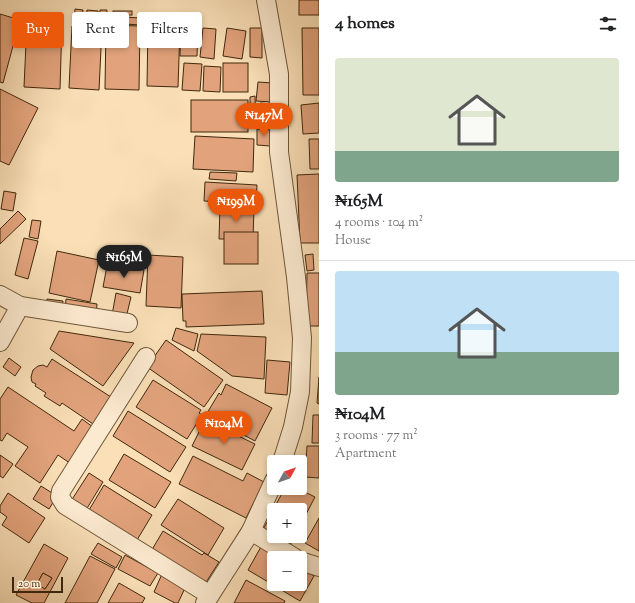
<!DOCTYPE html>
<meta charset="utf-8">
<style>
:root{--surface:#fff;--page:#f6f6f6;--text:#202124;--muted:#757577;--line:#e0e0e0;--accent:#ea580c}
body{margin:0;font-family:"Sorts Mill Goudy",serif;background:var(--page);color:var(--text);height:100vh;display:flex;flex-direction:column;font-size:15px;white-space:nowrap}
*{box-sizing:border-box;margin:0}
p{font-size:13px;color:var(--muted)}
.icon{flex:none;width:22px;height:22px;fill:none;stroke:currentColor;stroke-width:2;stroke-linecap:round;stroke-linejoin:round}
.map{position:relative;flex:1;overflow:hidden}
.sheet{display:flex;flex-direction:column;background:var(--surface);width:316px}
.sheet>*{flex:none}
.top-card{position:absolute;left:12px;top:12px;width:247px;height:36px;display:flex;gap:8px}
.needle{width:26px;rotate:50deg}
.buttons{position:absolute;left:267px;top:455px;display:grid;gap:8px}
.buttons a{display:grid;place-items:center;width:40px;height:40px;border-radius:4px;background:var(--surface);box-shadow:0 2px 6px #0003;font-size:20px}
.scale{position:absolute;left:12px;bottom:10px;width:51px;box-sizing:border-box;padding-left:4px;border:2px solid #40280d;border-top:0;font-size:11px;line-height:14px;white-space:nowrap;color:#40280d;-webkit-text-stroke:3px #fcead0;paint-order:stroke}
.price{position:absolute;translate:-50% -34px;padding:0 9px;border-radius:14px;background:var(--accent);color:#fff;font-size:13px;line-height:26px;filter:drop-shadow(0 1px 2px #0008)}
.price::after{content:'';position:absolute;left:50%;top:24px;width:12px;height:9px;margin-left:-6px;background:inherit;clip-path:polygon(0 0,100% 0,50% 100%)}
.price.active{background:#222;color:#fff}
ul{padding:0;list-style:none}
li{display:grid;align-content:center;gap:8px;height:212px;padding:0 16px}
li+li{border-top:1px solid var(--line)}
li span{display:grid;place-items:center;height:124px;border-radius:4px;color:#555}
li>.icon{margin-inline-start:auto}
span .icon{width:72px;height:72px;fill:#fffc;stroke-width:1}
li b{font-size:17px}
h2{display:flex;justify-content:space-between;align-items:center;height:48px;padding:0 16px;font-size:17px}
.chip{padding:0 14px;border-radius:4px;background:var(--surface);box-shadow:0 2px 6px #0003;font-size:14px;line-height:36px}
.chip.active{background:var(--accent);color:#fff}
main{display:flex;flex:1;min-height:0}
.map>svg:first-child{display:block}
.building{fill:#e2a37c;stroke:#40280d;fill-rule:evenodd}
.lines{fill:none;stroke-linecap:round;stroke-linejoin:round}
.minor-casing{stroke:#6e5638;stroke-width:20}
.minor{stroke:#fcead0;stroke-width:18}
</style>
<main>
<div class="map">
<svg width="319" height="603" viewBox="0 0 319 603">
<rect width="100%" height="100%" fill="#fadfb7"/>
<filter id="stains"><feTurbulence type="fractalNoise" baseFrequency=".005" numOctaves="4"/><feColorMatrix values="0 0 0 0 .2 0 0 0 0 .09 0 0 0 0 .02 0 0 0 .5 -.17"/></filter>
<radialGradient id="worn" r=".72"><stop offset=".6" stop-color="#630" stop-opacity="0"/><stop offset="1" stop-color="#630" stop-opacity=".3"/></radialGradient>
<g class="building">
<rect x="299" y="0" width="20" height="15"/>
<polygon points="75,9 83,10 82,21 74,21"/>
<polygon points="87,10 98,11 98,23 86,22"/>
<polygon points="100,10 107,10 106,24 99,23"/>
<rect x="113" y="11" width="19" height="4"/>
<polygon points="0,14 20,20 3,83 0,82"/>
<polygon points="110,16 140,18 140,25 110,23"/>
<polygon points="27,21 62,22 60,89 24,87"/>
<polygon points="106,25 140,26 139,90 105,89"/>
<polygon points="148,25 180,27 178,87 147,86"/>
<polygon points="72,26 102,28 99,90 69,88"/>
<polygon points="181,26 198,27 197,56 180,56"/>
<polygon points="203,28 216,29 214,59 200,57"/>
<polygon points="227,28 246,31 242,59 223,56"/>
<polygon points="250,28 262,28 262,58 250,57"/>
<polygon points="302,28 319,28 319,95 303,95"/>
<polygon points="184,63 202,64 200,91 182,90"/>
<rect x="223" y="63" width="25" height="29"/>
<polygon points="204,66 221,67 220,92 203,91"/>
<polygon points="258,82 273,83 272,102 256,101"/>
<polygon points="0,89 38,108 9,165 0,161"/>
<polygon points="255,96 256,127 250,127 250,97"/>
<rect x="191" y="100" width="57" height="32"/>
<polygon points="260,103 273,104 272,127 258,126"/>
<polygon points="319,103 319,133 303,134 301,105"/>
<polygon points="257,129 271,130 270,146 257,145"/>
<polygon points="195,136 254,139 253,172 193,169"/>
<polygon points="309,139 319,139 319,169 310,169"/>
<polygon points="210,172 237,173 236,181 209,179"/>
<polygon points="319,174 319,243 300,243 297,175"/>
<polygon points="205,182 257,185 256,204 204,201"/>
<polygon points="4,191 16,193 13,211 1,209"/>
<polygon points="220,207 254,207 253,239 219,239"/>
<polygon points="18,211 26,219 0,244 0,229"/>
<polygon points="32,220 41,221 38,239 29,237"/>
<rect x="224" y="232" width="34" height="32"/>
<polygon points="24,238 38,241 28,279 15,275"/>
<polygon points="57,251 99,260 90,302 49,293"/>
<polygon points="313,254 314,270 307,271 305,255"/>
<polygon points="148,255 183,257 181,308 146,306"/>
<polygon points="107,266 120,268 120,266 144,270 140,293 103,287"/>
<polygon points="307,273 319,273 319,326 306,326"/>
<polygon points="262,291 264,324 186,327 186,321 183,321 182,294"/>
<polygon points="116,293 131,297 126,318 112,315"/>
<polygon points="47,299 63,301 62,309 46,307"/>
<polygon points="66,299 97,304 96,316 65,311"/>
<polygon points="176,328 198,334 194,351 172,340"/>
<polygon points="59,331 134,343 103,386 50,349"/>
<polygon points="201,334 266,337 264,379 232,376 197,351"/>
<polygon points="166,340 223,380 204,407 147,367"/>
<polygon points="9,358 21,367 15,376 3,367"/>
<polygon points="52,359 111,397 93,424 62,403 60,406 44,396 46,393 35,386 36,384 32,382 31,377 33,370 38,366 43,365 47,367"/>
<polygon points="267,360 290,362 287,395 265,393"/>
<polygon points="319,377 319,404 317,403"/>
<polygon points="153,380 201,410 199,413 202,415 187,439 136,407"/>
<polygon points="226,384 272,408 255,441 206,415 219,393 221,395"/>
<polygon points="8,387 74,431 82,419 97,430 74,466 58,455 40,483 15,466 28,447 7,433 2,441 0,440 0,399"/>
<polygon points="128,411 186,447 170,472 113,436"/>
<polygon points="313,415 319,415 319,443 312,443"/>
<polygon points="205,420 255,444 242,470 192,446"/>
<polygon points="307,446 319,446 319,478 305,477"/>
<polygon points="124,454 171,482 155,508 109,480"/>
<polygon points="0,455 13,464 3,478 0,476"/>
<polygon points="193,456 243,481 247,473 264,482 246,518 179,484"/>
<polygon points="89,473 103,482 86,510 71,501"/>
<polygon points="104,485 152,515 137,540 89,510"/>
<polygon points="41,486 57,496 49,509 33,499"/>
<polygon points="285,488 297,488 315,497 300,526 300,510 278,510 274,508"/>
<polygon points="8,493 45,518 29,543 2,525 7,517 0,512 0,506"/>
<polygon points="178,499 224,528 208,555 161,525"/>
<polygon points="272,513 274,514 274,536 295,536 288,549 260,535"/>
<polygon points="319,518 319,551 305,543"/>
<polygon points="163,531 202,555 204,553 219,562 203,587 150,553"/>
<polygon points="98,543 122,557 116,568 91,554"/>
<path d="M44,544l24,14 -24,45h-12l-16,-8zM43,573l9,5 -7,11 -8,-5z"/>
<polygon points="262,545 284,558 274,558 274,584 300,584 300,568 314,576 300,601 248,570"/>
<polygon points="125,555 158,573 150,586 118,569"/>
<polygon points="90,556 115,569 97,603 65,603"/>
<polygon points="43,573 52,578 45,589 37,584"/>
<polygon points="162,574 186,586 178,603 175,603 154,592"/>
<polygon points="246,580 285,601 284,603 234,603"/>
<polygon points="119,583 145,598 142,603 108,603"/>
</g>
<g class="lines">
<defs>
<g id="minor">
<polyline points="266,0 279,74 279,152 296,277 302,338 300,392 293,427 282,462"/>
<polyline points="0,295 20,306 128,323"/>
<polyline points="0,342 20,306"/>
<polyline points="146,357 61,491 60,497 65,505 210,595"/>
<polyline points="251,531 295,558"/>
<polyline points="300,561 319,567"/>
<polyline points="205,603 251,531 274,481"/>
</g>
</defs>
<use href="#minor" class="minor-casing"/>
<use href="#minor" class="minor"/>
</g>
<rect width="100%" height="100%" filter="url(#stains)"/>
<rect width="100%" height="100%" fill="url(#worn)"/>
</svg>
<div class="buttons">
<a><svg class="needle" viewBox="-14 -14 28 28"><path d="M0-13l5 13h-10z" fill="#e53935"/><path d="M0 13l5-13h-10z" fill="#757577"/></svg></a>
<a>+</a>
<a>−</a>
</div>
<div class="scale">20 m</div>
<b class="price" style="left:264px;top:137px">₦147M</b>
<b class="price" style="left:236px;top:223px">₦199M</b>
<b class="price active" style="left:124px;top:279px">₦165M</b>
<b class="price" style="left:224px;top:445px">₦104M</b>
<div class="top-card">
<a class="chip active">Buy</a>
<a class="chip">Rent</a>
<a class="chip">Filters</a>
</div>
</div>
<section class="sheet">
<h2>4 homes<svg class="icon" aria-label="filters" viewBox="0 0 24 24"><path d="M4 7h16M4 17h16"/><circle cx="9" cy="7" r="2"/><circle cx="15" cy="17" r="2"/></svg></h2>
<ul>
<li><span style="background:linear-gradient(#dfe7d0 75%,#7fa58c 0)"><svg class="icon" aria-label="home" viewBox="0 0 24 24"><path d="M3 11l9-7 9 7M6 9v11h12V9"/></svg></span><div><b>₦165M</b><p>4 rooms · 104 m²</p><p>House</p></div></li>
<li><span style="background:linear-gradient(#bfe0f5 65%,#7fa58c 0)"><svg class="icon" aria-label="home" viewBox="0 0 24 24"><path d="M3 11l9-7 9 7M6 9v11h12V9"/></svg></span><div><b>₦104M</b><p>3 rooms · 77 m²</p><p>Apartment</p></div></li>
</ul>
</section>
</main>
